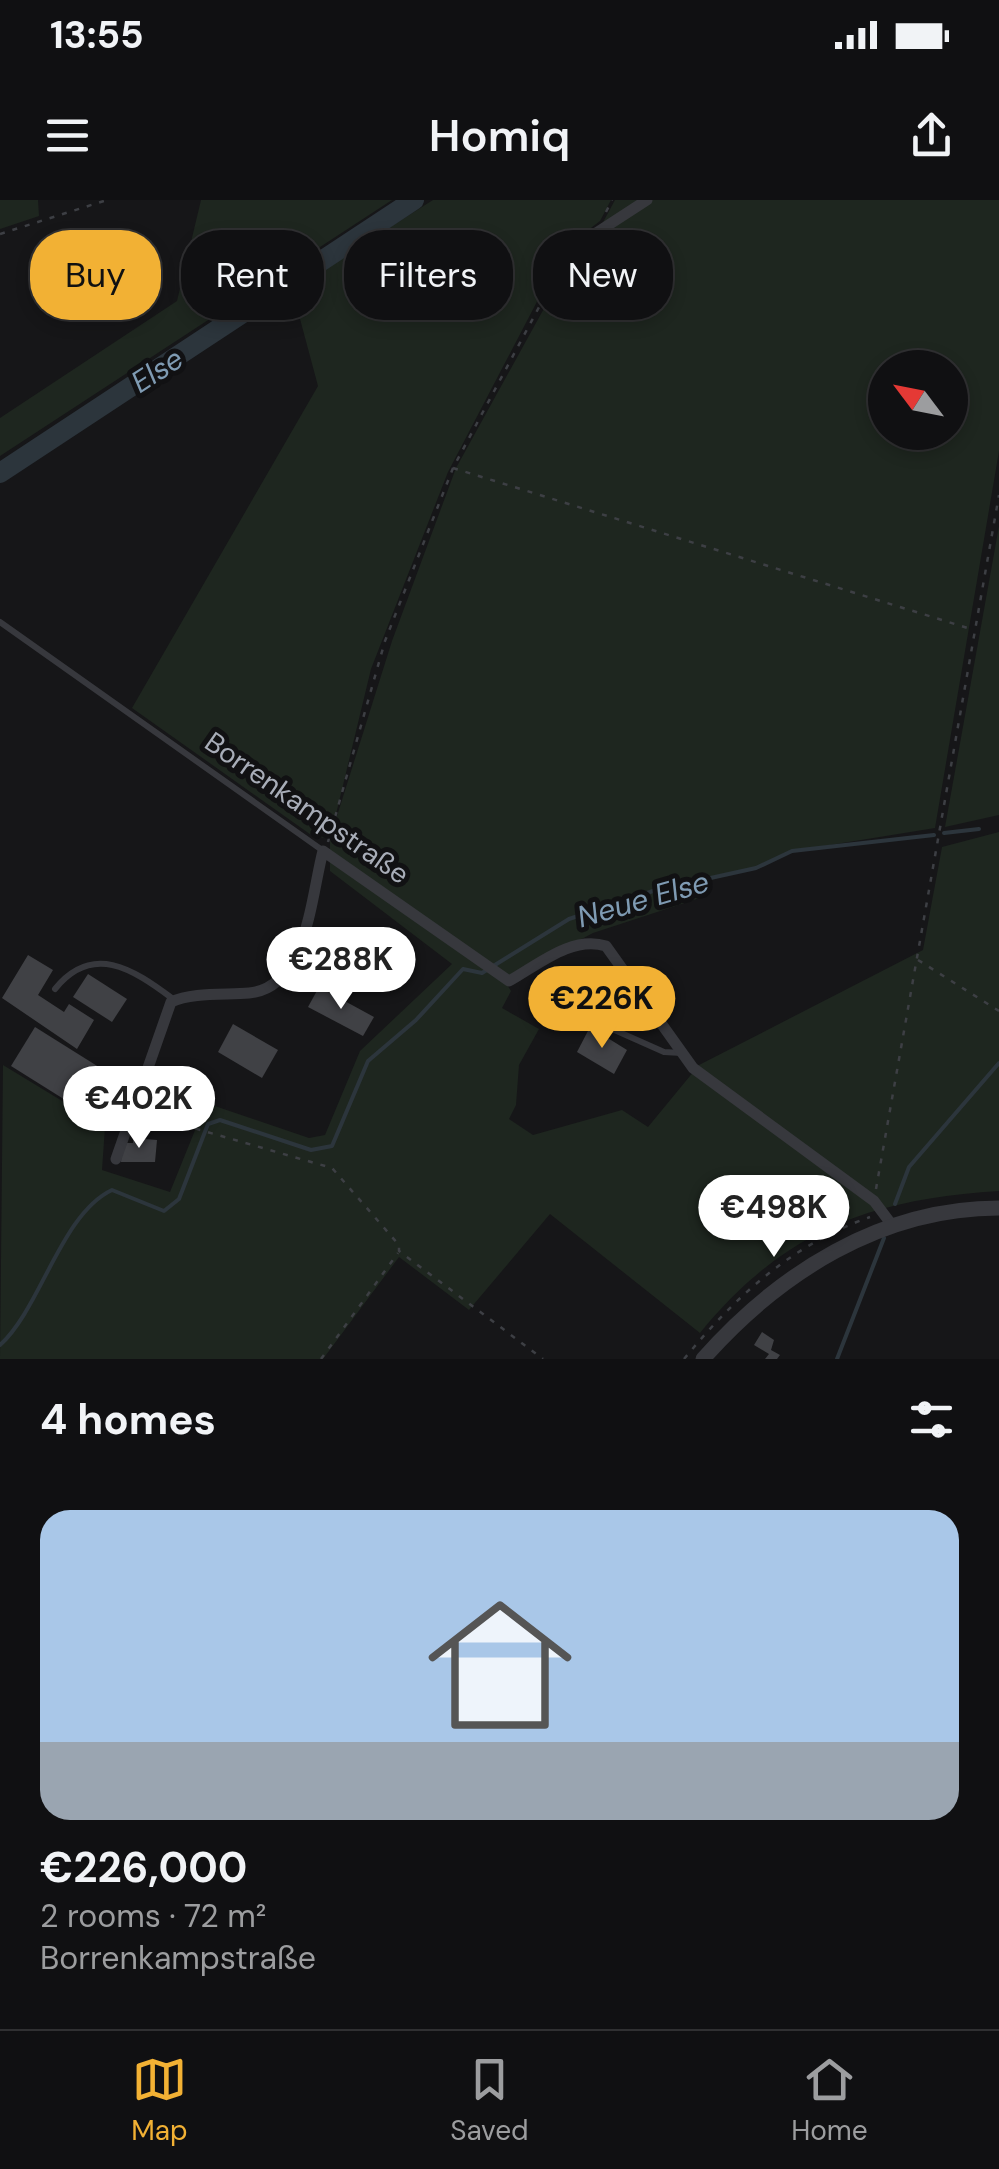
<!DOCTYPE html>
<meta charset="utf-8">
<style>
:root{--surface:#101012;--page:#1e1e20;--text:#f1f3f6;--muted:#9c9d9f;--line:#303032;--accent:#f2b134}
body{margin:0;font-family:"DM Sans",sans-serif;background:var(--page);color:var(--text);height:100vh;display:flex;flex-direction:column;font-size:38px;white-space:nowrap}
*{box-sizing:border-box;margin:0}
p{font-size:32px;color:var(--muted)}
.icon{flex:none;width:55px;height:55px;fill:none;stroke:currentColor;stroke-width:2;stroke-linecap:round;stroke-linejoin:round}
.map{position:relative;height:1159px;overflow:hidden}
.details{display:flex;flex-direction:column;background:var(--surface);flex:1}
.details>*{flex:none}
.banner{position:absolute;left:30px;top:30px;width:940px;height:90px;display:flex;gap:20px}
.needle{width:65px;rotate:302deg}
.controls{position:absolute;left:868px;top:150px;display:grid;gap:20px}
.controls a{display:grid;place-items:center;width:100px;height:100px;border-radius:50%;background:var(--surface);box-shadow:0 5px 15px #0003,0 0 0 2px var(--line);font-size:50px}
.price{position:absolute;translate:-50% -85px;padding:0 22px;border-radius:35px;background:#fff;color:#222;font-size:32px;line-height:65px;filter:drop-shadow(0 2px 5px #0008)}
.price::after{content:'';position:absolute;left:50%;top:60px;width:30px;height:22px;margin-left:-15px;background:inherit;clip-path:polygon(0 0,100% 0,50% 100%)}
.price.selected{background:var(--accent);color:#111}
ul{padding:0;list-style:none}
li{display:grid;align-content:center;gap:20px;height:530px;padding:0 40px}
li+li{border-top:2px solid var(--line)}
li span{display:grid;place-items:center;height:310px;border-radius:30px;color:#555}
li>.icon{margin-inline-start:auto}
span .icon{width:180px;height:180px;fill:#fffc;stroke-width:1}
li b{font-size:42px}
h2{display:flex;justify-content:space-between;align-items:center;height:120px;padding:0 40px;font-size:42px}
.pill{padding:0 35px;border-radius:40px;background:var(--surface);box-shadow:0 5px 15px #0003,0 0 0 2px var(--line);font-size:35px;line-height:90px}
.pill.selected{background:var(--accent);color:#111}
.status{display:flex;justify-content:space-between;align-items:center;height:70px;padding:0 50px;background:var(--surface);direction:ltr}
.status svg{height:28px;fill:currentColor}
header{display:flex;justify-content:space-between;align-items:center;height:130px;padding:0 40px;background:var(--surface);font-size:45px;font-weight:600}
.dock{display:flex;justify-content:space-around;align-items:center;height:140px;border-top:2px solid var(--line);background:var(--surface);font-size:28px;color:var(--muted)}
.dock a{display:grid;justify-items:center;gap:5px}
.dock .selected{color:var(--accent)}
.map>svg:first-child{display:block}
.green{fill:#1e261f;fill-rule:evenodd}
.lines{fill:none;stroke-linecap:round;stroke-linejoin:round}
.stream{stroke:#2c353c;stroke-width:4}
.river{stroke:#2c353c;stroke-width:20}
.building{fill:#404145}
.path{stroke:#3d3f44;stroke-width:2.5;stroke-dasharray:5 8;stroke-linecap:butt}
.service{stroke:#37383d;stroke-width:6}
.minor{stroke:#37383d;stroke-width:11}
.tertiary{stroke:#37383d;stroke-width:15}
.labels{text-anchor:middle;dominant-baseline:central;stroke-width:10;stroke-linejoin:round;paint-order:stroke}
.street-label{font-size:28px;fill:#a8adb8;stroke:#111113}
.water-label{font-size:30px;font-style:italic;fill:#7f9bb3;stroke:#111113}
</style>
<div class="status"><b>13:55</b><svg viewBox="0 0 49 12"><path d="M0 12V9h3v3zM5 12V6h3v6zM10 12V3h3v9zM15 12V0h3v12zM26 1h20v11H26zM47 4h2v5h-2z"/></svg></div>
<header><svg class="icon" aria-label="menu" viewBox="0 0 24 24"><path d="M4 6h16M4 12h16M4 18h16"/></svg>Homiq<svg class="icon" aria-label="share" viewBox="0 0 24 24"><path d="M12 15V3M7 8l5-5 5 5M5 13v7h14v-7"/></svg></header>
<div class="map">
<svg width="999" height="1159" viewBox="0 0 999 1159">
<rect width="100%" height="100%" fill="#161618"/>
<g class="green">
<polygon points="0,0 38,0 39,16 0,29"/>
<polygon points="201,0 392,0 0,256 0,218 177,101"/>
<path d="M433,0h178l-11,21 -35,27 -117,224 -77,197 -40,166 61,-194 64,-173 118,-214 20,-15 21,-39h384v251l-64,377 -142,23 -36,16 -58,16 10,12 -116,38 -89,47 7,11 -9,17 37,21 -20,36 -3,40 -7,14 24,16 89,-25 26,17 51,-62 224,-115 19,-103 57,-15v359c-129,8 -216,40 -299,142l-150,-119 -81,96 -70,-53 -76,102h-323l3,-294 102,62 -3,43 68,22 36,-89 103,35 16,-3 35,-84 92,-87 -122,-93v-33l-16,-1 -182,-129 186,-322 -26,-97zM885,168h65v64h-65z"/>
<polygon points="999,326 999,615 945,627"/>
</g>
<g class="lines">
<g class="stream">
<polyline points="944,633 979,629"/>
<polyline points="895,1004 909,967 999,863"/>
<path d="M0,1145c41,-37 61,-131 112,-155l52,21 15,-12 29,-75 12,-4 91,30 21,-4 36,-85 48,-41 47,-51 19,4 87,-54 87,-29 100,-22 36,-17 142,-16"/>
<polyline points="837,1159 884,1038"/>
</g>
<polyline class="river" points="0,273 414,0"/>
</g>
<g class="building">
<polygon points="28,755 53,770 38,795 64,812 69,804 94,820 77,849 2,798"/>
<polygon points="583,772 613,789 601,811 572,794"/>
<polygon points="88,774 127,799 112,822 73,797"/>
<polygon points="319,787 374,817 363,836 308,807"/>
<polygon points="233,824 278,850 262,878 218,852"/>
<polygon points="35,827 110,874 86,913 11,866"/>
<polygon points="590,827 627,850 614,874 577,852"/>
<polygon points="133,938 157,940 155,962 121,962 122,943 133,943"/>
<polygon points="762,1132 774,1140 771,1150 780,1155 777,1159 765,1159 769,1154 754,1145"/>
</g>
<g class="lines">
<g class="path">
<polyline points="606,12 612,0"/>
<polyline points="0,34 107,0"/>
<polyline points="453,268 974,430"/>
<polyline points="328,642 385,441 453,268 546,94"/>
<polyline points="918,760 999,811"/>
<polyline points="183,925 332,968 399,1045 399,1051 543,1159"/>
<polyline points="876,989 999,295"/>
<polyline points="321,1159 398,1053"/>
<path d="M684,1159c52,-63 107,-114 186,-142"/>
</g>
<g class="service">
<polyline points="0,422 322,650"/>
<path d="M55,789c37,-46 77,-21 118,10"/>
<polyline points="556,804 664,852 682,853"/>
</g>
<g class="minor">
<polyline points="551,84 570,50 647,0"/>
<path d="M116,959l55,-157c21,-10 54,-7 78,-9 58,-5 62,-97 74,-142l186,130c29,-16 63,-46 97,-35l87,122 181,133 18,24"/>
</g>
<path class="tertiary" d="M703,1159c76,-86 178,-151 296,-151"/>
</g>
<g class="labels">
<g class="street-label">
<text transform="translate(307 608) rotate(35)">Borrenkampstraße</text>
</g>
<g class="water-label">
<text transform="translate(157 170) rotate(-33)">Else</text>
<text transform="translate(643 699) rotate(-16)">Neue Else</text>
</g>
</g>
</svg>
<div class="controls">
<a><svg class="needle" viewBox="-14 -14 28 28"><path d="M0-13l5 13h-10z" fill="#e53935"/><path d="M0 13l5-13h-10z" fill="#9c9d9f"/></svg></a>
</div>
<b class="price" style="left:341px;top:812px">€288K</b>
<b class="price selected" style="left:602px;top:851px">€226K</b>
<b class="price" style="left:139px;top:951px">€402K</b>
<b class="price" style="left:774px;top:1060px">€498K</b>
<div class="banner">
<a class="pill selected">Buy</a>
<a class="pill">Rent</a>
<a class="pill">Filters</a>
<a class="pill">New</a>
</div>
</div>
<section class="details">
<h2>4 homes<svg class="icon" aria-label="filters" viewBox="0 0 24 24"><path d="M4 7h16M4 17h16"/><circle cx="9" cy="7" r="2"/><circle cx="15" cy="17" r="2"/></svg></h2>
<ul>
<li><span style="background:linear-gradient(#a9c7e8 75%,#9aa5b1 0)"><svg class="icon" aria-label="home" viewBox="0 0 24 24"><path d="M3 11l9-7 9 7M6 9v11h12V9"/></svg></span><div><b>€226,000</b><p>2 rooms · 72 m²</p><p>Borrenkampstraße</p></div></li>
</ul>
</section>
<nav class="dock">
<a class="selected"><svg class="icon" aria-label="map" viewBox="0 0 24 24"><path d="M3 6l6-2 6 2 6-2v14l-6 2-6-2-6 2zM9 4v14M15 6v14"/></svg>Map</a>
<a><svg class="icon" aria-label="saved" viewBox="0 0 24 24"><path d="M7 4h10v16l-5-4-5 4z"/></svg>Saved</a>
<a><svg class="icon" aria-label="home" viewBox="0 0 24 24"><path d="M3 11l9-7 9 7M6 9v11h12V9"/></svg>Home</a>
</nav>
